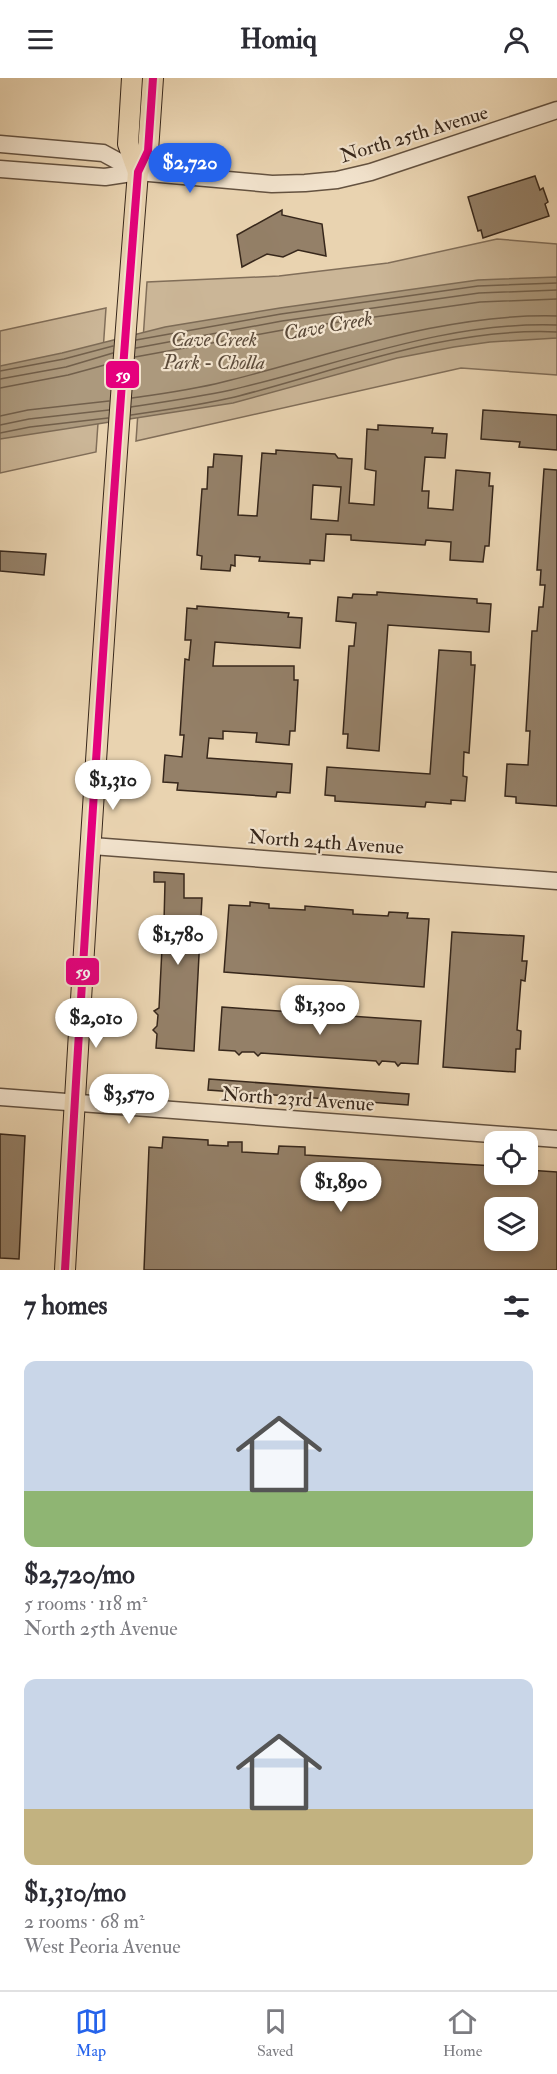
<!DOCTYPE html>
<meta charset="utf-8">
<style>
:root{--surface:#fff;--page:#f7f7f7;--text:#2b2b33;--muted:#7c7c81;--line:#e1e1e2;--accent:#2563eb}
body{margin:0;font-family:"IM FELL Double Pica",serif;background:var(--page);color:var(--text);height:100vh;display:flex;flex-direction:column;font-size:22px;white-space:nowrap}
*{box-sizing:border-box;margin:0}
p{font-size:20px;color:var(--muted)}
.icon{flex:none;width:33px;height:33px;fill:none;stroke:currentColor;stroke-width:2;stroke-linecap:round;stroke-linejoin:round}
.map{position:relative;height:1192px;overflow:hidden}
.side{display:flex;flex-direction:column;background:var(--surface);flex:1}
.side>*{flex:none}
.buttons{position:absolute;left:484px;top:1053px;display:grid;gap:12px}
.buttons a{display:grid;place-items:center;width:54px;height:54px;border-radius:12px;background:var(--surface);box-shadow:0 3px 9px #0003;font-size:30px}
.price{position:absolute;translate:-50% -51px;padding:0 14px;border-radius:21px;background:#fff;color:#222;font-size:20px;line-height:39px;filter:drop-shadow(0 2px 3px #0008)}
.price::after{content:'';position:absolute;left:50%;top:36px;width:18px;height:14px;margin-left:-9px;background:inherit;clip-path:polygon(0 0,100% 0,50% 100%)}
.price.active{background:var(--accent);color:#fff}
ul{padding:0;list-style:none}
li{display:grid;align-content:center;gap:12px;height:318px;padding:0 24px}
li span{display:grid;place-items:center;height:186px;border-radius:12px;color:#555}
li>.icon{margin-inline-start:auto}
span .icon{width:108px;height:108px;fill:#fffc;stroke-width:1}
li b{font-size:26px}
h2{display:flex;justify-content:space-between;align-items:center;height:72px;padding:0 24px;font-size:26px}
header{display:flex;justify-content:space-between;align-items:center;height:78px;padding:0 24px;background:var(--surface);font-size:27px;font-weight:800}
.tabs{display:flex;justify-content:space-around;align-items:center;height:84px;border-top:2px solid var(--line);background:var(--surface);font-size:16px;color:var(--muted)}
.tabs a{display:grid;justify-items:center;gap:3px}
.tabs .active{color:var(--accent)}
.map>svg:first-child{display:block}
.green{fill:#cbb697;stroke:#816e59;stroke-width:1.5}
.water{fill:#ac997d;stroke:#7d6b56;stroke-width:1.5}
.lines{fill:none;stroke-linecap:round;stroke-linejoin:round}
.shore{stroke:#72604c;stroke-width:1.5}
.building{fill:#948068;stroke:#37271b;stroke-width:1.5;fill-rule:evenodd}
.minor-casing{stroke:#645240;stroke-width:19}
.major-casing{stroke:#37271b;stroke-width:22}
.minor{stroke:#f1e2cc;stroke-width:16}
.major{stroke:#e9d3b0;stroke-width:20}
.bus-1-casing{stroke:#f1e2cc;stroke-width:12}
.bus-1{stroke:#e5007d;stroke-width:8}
.labels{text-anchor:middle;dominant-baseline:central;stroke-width:4.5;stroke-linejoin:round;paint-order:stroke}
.street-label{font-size:20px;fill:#37271b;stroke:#f1e2cc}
.park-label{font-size:20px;font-style:italic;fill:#5c4b3a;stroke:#f1e2cc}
.water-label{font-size:21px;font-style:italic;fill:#5a4938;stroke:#f1e2cc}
.line-badge{stroke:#f1e2cc;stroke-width:2}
.badge-label{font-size:16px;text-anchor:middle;font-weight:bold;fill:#fff}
</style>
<header><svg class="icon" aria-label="menu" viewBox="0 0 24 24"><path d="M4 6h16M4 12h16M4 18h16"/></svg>Homiq<svg class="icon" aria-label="person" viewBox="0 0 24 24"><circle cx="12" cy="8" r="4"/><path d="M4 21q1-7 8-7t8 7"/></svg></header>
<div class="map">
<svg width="557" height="1192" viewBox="0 0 557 1192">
<rect width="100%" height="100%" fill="#e9d3b0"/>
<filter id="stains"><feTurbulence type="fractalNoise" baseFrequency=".00333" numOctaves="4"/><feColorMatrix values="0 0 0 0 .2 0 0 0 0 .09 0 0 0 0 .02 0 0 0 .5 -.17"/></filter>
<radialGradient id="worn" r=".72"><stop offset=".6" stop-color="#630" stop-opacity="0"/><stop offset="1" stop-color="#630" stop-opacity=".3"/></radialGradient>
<g class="green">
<polygon points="497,161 557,166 557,297 461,290 136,363 147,204 279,198 388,185"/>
<polygon points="106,230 96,374 0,395 0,253"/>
</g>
<polygon class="water" points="557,199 557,260 490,264 454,269 397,280 233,325 0,361 0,288 62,275 165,249 280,230 478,202"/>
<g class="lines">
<g class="shore">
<polyline points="136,262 281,236 478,208 557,205"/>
<polyline points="136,270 282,243 479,215 557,212"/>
<polyline points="135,279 283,252 480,224 557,221"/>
<polyline points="0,293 64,281 113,268"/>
<polyline points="0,301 66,289 113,275"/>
<polyline points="0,310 68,297 112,285"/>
<path d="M132,320c33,-5 67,-9 99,-18 107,-27 214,-67 326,-64"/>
<path d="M131,329c33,-5 67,-10 100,-17 108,-25 213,-69 326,-65"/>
<path d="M131,337c34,-5 70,-10 104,-18 105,-27 212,-70 322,-65"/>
<polyline points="0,338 28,332 109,323"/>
<polyline points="0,347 29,341 109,332"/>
<polyline points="0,355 30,349 108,340"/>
</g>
</g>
<g class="building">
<polygon points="535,98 540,112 543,110 548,124 545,126 549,138 483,160 481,152 478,153 468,119"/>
<polygon points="282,132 282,137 322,146 326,178 298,172 283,179 267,176 242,189 237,157"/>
<polygon points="483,332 557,337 557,372 519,369 520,364 481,361"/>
<path d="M378,347l55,3 -1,5 15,1 -2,24 -20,-1 -3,34h7l-1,17 25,2 3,-40 34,3 -1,13h4l-4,60h-4l-2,16 -33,-2 1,-18 -25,-2 -1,5 -74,-5v-5l-25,-1 -2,27 -14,-1v4l-51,-3 1,-4 -25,-2v11l-4,-1 -1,6 -29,-2 1,-13 -5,-1 5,-66h5l1,-22h5l1,-13 28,2 -4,59 19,1 5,-63 14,1v-4l59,4 3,4 14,1 -3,44 25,2 2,-34 -11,-2 2,-40 11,1zM313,407l28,2 -3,34 -27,-2z"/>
<polygon points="544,391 557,392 557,728 516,725 516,719 505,718 507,686 528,687 530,653 526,653 532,553 537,553 539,529 543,529 545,507 540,507 541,492 537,492"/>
<polygon points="0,473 46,476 44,497 0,493"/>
<polygon points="377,514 477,521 477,525 491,526 489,554 388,547 379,673 347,670 348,656 343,656 349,568 354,568 356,545 336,543 338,519 352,520 353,516 377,517"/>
<polygon points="197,528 289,535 288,539 302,540 300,570 215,564 213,588 294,588 294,602 298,602 295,653 290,653 289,667 256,664 257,655 223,653 223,661 209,660 207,680 292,686 290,715 277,714 276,719 177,712 178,705 163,704 165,677 182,679 184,657 180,657 185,581 189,582 191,562 185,562 187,530 197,531"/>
<polygon points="439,572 471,574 471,587 475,587 469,675 464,674 463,698 467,699 465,723 451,722 451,726 426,724 425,729 335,723 335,718 325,717 327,689 430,696"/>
<polygon points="154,794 184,796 184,820 202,820 194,973 156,970 157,956 153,952 157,948 158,937 154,933 159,930 162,870 159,866 163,863 164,851 160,848 164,844 165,804 154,804"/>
<polygon points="250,824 269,826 269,830 305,832 305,828 353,832 353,836 388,838 389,834 408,835 407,840 429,841 424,909 224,894 229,827 250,828"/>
<polygon points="452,854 524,858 522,883 527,883 525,903 521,902 517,952 521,953 520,971 516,971 515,994 443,989"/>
<polygon points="222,929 421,943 418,986 401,985 398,988 395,984 382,983 379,987 376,983 261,975 258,978 254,974 242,974 239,977 235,973 219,972"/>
<polygon points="209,1001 409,1016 408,1027 208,1012"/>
<polygon points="0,1056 25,1058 19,1181 0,1180"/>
<path d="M163,1059l45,3v5l20,1v-4h14v10l36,2 1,-8 26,1v8l190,11v8h33v-4l29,2v98h-413l5,-123 13,1zM495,1130h33v32h-34z"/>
</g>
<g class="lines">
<defs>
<g id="minor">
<polyline points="0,66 103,75 138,94"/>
<polyline points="0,91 105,99 138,94 272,106 305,105 337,102 371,94 557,32"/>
<polyline points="92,768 557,803"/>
<polyline points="0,1019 557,1061"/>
</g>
<g id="major">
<polyline points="132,0 128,66 138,94"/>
<path d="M65,1192c21,-366 44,-732 73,-1098l10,-21 5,-73"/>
</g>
</defs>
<use href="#minor" class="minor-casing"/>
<use href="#major" class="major-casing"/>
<use href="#minor" class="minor"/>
<use href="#major" class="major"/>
<defs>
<path id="bus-1" d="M65,1192c21,-366 44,-732 73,-1098l10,-21 5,-73"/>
</defs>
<use href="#bus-1" class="bus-1-casing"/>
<use href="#bus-1" class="bus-1"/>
</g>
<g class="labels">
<g class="street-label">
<text transform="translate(414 56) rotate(-17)">North 25th Avenue</text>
<text transform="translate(326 764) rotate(4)">North 24th Avenue</text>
<text transform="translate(298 1021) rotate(4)">North 23rd Avenue</text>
</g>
<g class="park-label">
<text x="214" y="261">Cave Creek<tspan x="214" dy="23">Park - Cholla</tspan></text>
</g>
<g class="water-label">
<text transform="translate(328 248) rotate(-10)">Cave Creek</text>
</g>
</g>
<g class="line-badge">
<rect x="105" y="282" width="35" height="29" rx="6" fill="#e5007d"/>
<rect x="65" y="879" width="35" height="29" rx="6" fill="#e5007d"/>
</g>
<g class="badge-label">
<text x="123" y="302">59</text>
<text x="83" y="899">59</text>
</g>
<rect width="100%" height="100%" filter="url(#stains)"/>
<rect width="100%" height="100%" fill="url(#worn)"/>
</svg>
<div class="buttons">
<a><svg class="icon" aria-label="locate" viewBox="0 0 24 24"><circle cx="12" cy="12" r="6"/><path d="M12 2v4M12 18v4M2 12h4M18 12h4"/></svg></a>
<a><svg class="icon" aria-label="layers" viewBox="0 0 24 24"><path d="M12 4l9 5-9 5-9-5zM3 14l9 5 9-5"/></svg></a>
</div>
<b class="price active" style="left:190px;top:116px">$2,720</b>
<b class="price" style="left:113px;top:733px">$1,310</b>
<b class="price" style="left:178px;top:888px">$1,780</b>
<b class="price" style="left:320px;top:958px">$1,300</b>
<b class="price" style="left:96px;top:971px">$2,010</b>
<b class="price" style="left:129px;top:1047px">$3,570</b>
<b class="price" style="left:341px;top:1135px">$1,890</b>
</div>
<section class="side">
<h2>7 homes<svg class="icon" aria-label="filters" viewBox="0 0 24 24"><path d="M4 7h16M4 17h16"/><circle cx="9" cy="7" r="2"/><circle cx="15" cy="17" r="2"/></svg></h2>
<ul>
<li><span style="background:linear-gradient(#c9d6e8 70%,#8fb573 0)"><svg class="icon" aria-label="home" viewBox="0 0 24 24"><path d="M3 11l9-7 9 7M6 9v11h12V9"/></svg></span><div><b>$2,720/mo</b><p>5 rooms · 118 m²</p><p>North 25th Avenue</p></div></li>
<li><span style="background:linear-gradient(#c9d6e8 70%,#c2b280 0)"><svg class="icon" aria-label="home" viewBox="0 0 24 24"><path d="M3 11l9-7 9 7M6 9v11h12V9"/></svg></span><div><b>$1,310/mo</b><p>2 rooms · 68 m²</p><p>West Peoria Avenue</p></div></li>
</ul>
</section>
<nav class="tabs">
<a class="active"><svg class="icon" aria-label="map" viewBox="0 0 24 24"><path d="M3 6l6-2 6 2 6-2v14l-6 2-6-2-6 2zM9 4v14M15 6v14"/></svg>Map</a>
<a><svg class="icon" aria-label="saved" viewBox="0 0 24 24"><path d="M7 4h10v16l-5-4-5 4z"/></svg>Saved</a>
<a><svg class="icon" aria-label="home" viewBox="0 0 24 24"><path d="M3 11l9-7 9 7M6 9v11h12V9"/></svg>Home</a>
</nav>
